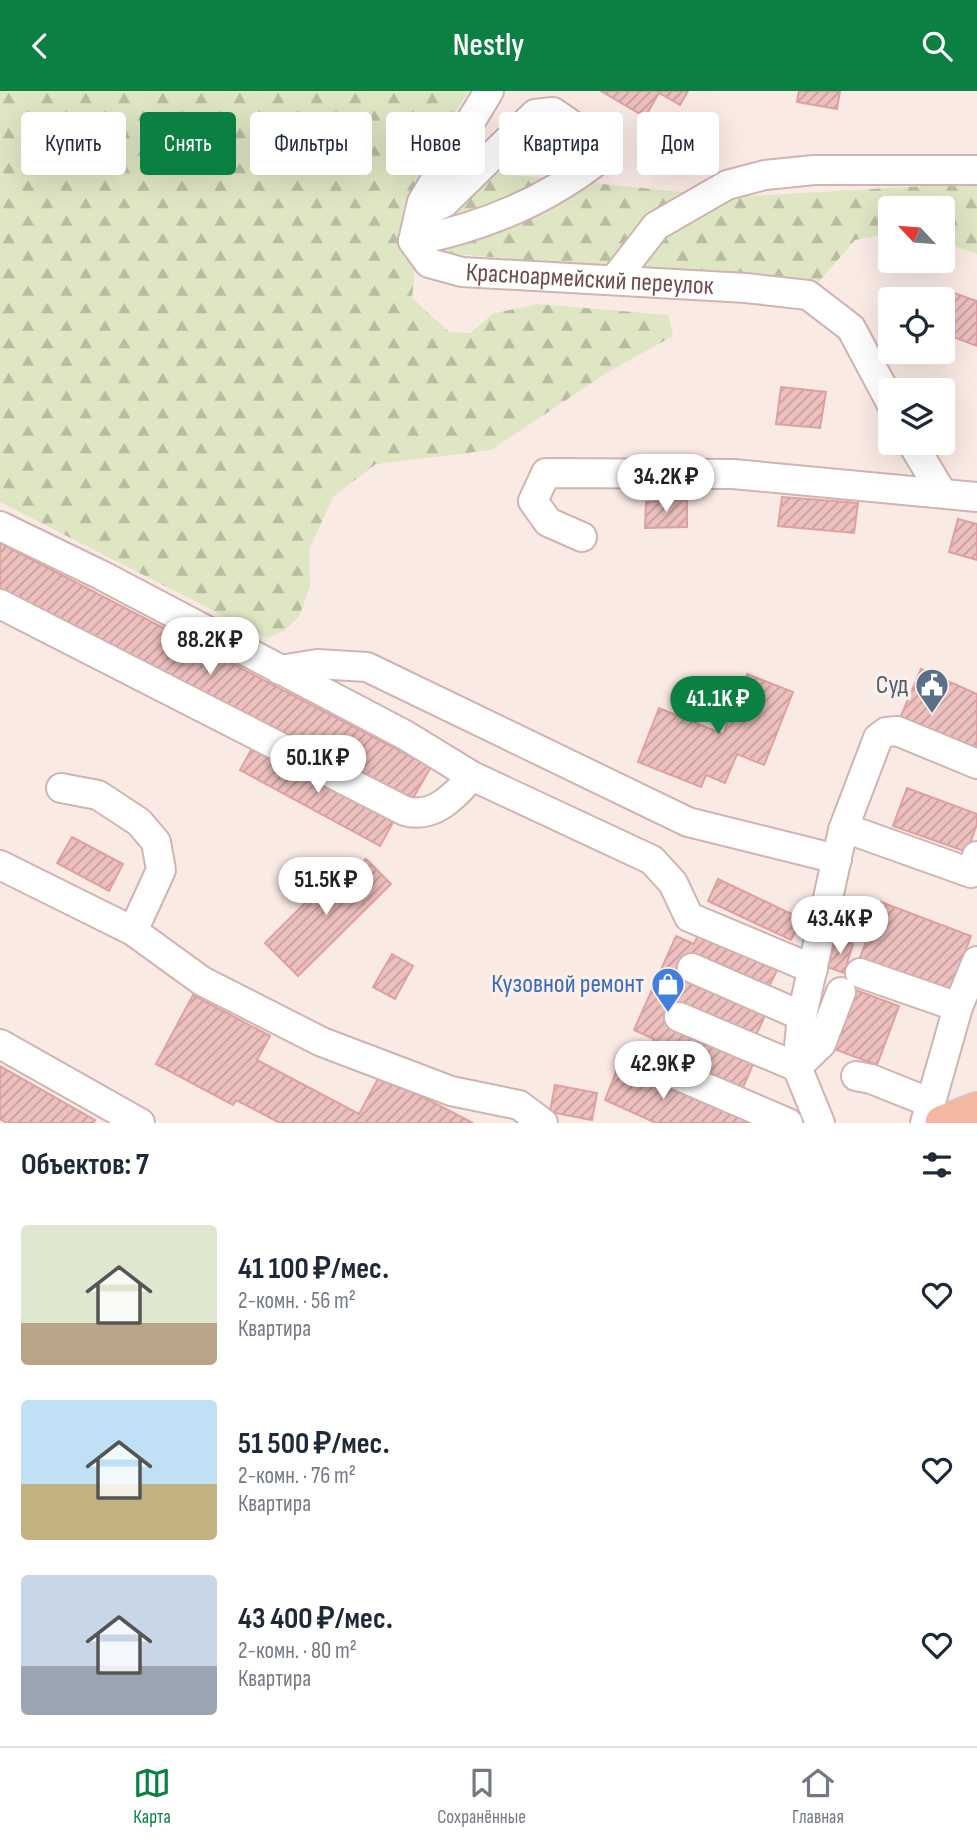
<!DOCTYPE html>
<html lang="ru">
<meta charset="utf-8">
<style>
:root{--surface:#fff;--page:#f6f6f7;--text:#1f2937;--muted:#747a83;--line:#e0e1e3;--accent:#0b8043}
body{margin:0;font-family:"Sofia Sans Condensed",sans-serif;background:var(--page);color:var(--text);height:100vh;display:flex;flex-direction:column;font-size:26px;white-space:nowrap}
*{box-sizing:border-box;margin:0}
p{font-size:23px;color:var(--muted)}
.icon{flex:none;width:38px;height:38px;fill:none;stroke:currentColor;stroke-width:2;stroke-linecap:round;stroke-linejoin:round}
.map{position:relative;height:1032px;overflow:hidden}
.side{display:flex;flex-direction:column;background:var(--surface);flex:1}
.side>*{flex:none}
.guide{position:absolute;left:21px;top:21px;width:936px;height:63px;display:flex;gap:14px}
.needle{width:46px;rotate:296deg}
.controls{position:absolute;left:878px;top:105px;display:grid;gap:14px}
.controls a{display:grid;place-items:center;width:77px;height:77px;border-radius:7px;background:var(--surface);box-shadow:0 7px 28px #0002;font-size:35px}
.price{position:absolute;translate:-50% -60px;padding:0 16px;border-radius:24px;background:#fff;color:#222;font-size:23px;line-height:46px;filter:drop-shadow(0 2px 4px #0008)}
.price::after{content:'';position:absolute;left:50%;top:42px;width:21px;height:16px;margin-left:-10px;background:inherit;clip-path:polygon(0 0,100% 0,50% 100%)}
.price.on{background:var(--accent);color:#fff}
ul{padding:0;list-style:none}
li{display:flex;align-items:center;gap:21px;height:175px;padding:0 21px}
li span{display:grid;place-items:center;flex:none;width:196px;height:140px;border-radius:7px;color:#555}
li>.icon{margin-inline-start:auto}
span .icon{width:84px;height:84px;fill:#fffc;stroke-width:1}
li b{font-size:30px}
h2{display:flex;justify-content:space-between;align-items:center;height:84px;padding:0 21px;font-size:30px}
.chip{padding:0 24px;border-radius:7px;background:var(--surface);box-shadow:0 7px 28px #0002;font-size:24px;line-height:63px}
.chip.on{background:var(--accent);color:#fff}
header{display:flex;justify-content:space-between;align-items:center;height:91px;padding:0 21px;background:var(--accent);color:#fff;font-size:32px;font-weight:600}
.tab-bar{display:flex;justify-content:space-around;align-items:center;height:98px;border-top:2px solid var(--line);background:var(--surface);font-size:19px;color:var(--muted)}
.tab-bar a{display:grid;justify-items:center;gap:4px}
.tab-bar .on{color:var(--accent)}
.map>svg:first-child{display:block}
.forest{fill:url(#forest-firs)}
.building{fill:url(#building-hatch);stroke:#dfa1a0;stroke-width:2}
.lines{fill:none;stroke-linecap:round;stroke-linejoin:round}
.minor-casing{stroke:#cfb4b1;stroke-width:32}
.major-casing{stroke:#d4c9c9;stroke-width:38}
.minor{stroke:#fff;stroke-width:28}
.major{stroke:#f4b7a2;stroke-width:35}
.labels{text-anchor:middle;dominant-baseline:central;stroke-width:7;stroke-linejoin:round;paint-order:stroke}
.street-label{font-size:26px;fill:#704c4c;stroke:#fdefea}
.service-label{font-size:26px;fill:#4e5e75;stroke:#fdefea;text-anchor:end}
.shop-label{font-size:26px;fill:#366cbe;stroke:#fdefea;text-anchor:end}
</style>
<header><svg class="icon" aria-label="back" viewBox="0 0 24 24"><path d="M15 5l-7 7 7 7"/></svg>Nestly<svg class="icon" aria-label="search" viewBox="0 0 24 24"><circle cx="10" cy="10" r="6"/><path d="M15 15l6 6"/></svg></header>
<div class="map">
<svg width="977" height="1032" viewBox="0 0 977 1032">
<defs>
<pattern id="forest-firs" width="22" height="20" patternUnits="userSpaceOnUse" patternTransform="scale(1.75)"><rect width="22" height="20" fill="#dee6c4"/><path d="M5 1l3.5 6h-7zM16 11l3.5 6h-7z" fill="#b8bda1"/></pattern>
<pattern id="building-hatch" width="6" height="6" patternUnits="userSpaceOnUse" patternTransform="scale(1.75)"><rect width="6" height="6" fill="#edc0be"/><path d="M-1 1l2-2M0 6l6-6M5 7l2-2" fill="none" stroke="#c49e9d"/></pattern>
</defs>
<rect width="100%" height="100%" fill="#faeae4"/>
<polygon class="forest" points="0,0 469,0 446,36 435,76 731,106 977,92 977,163 943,151 943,117 891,117 891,142 855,149 818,192 660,182 436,161 415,178 412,207 449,241 470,242 494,222 538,213 668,224 673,245 608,281 491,359 376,373 333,406 309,459 310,495 299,526 284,540 267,547 0,411"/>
<g class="building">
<polygon points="601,0 688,0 680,14 659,2 645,26"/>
<polygon points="799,0 840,0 837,18 797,11"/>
<polygon points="954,202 977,210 977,255 943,242 943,229"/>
<polygon points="781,296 826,301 820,337 776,333"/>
<polygon points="782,406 858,412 854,442 778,435"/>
<polygon points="687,409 687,436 645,437 646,411"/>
<polygon points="958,428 977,433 977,469 949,461"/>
<polygon points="0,452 431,676 409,714 0,501"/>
<polygon points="921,578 977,603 977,661 900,627"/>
<polygon points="747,583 793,601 764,674 737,663 725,692 706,684 701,696 638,671 659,617 723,643"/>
<polygon points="255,652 395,728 380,755 240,679"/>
<polygon points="907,697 977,723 977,733 967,761 893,735"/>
<polygon points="72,746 123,773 109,800 57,772"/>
<polygon points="366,768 391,793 298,885 265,852 327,790 336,798"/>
<polygon points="718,788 802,828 791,849 708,810"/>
<polygon points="881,811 971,845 948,906 858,872"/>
<polygon points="699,842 778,877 766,902 766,922 754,949 672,912 664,930 754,971 741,1001 649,960 654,948 634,939 676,845 694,853"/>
<polygon points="837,847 853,853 844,882 827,876"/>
<polygon points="392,863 413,875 395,908 373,896"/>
<polygon points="853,898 899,915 877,974 831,957"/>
<polygon points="193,904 270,945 257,969 359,1023 380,984 473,1032 280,1032 236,1009 233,1014 156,973"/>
<polygon points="620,971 755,1032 656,1032 605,1009"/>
<polygon points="0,975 95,1029 93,1032 7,1032 0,1028"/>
<polygon points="555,994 597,1002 592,1029 550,1021"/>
</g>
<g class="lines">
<defs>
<g id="minor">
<path id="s1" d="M489,0l-67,111 -9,39 16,22 33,9 284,16 62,7 43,33 40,75"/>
<path d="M413,150c67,-13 131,-39 185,-81v-17l-45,-31 -18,2 -91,89 -25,12"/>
<polyline points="614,189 656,135 727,94 765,84 814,79 977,79"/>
<polyline points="912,352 942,402"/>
<polyline points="0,435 103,485 405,644 472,685 652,769 673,792 689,826 813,878"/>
<polyline points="582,446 548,431 533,410 546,382 733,383 977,406"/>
<path d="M0,513l405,207c28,8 49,-14 67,-35"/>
<polyline points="280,579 317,573 367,576 688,731 837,768"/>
<polyline points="61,697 98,704 139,731 156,751 161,779 133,840"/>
<polyline points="843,739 856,741 971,782 977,765"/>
<polyline points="0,774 133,840 202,890 322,951 451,1000 519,1014 543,1032"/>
<polyline points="692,877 802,925"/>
<polyline points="860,882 958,916"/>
<polyline points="679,926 797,976 821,953 841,901"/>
<polyline points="0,953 140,1032"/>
<polyline points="644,970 788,1032"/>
<polyline points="856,985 871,988 931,1012"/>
<polyline points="820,1032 797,976 802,925 843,739 878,647 886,641 897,640 977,673"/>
<polyline points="925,1032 958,916 977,870"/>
</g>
<polyline id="major" points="943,1032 977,1019"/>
</defs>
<use href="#minor" class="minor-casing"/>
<use href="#major" class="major-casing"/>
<use href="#minor" class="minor"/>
<use href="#major" class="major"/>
</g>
<defs>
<symbol id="civic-pin" viewBox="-11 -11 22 30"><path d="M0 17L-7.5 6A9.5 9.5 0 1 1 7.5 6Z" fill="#5c6f8a" stroke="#fdefea"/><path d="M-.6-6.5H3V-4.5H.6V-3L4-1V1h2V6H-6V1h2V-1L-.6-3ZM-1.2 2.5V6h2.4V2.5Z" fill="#fff"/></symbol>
<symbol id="shop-pin" viewBox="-11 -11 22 30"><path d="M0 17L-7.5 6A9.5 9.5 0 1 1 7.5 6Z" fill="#3f7fe0" stroke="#fdefea"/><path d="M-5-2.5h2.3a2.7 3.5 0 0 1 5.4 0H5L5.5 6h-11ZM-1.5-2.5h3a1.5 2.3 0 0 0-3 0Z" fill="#fff"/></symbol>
</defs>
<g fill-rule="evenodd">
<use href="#civic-pin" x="913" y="575" width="38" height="52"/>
<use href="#shop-pin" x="649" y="874" width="38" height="52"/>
</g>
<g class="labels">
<g class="street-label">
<text stroke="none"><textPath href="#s1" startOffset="359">Красноармейский переулок</textPath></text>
</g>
<g class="service-label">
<text x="908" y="594">Суд</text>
</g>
<g class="shop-label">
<text x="644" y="893">Кузовной ремонт</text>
</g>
</g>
</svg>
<div class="controls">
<a><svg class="needle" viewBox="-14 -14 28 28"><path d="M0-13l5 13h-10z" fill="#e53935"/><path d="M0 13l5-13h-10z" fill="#747a83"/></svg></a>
<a><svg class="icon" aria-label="locate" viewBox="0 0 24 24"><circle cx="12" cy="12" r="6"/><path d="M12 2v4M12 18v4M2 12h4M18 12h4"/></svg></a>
<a><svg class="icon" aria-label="layers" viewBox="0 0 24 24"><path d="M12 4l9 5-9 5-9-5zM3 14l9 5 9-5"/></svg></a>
</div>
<b class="price" style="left:666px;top:423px">34.2K ₽</b>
<b class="price" style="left:210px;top:586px">88.2K ₽</b>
<b class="price on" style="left:718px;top:645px">41.1K ₽</b>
<b class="price" style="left:318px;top:704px">50.1K ₽</b>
<b class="price" style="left:326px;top:826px">51.5K ₽</b>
<b class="price" style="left:840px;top:865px">43.4K ₽</b>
<b class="price" style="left:663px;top:1010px">42.9K ₽</b>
<div class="guide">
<a class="chip">Купить</a>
<a class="chip on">Снять</a>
<a class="chip">Фильтры</a>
<a class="chip">Новое</a>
<a class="chip">Квартира</a>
<a class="chip">Дом</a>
</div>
</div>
<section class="side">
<h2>Объектов: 7<svg class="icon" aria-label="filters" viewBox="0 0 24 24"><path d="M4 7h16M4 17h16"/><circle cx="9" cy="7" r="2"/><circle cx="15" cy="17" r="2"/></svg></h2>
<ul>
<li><span style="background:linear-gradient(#dfe7d0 70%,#b9a48a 0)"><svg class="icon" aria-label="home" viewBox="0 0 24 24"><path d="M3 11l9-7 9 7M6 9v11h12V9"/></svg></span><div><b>41 100 ₽/мес.</b><p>2-комн. · 56 m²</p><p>Квартира</p></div><svg class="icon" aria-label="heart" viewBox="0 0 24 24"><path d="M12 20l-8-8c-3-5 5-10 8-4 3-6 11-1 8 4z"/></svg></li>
<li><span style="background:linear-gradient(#bfe0f5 60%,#c2b280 0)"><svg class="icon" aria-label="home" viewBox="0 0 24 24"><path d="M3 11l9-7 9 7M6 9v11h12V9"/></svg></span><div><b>51 500 ₽/мес.</b><p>2-комн. · 76 m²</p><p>Квартира</p></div><svg class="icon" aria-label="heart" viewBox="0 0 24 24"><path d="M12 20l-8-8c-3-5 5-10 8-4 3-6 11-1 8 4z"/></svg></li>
<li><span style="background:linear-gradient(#c9d6e8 65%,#9aa5b1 0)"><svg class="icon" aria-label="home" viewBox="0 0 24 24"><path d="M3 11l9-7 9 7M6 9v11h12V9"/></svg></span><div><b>43 400 ₽/мес.</b><p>2-комн. · 80 m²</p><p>Квартира</p></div><svg class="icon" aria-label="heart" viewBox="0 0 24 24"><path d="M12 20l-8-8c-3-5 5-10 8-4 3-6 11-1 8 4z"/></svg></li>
</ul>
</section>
<nav class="tab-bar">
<a class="on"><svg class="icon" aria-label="map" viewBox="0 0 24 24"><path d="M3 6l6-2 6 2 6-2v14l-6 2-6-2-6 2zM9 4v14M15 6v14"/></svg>Карта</a>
<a><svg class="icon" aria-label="saved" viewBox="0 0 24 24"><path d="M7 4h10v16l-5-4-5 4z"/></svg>Сохранённые</a>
<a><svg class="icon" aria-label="home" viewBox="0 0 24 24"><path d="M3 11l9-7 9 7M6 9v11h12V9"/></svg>Главная</a>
</nav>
